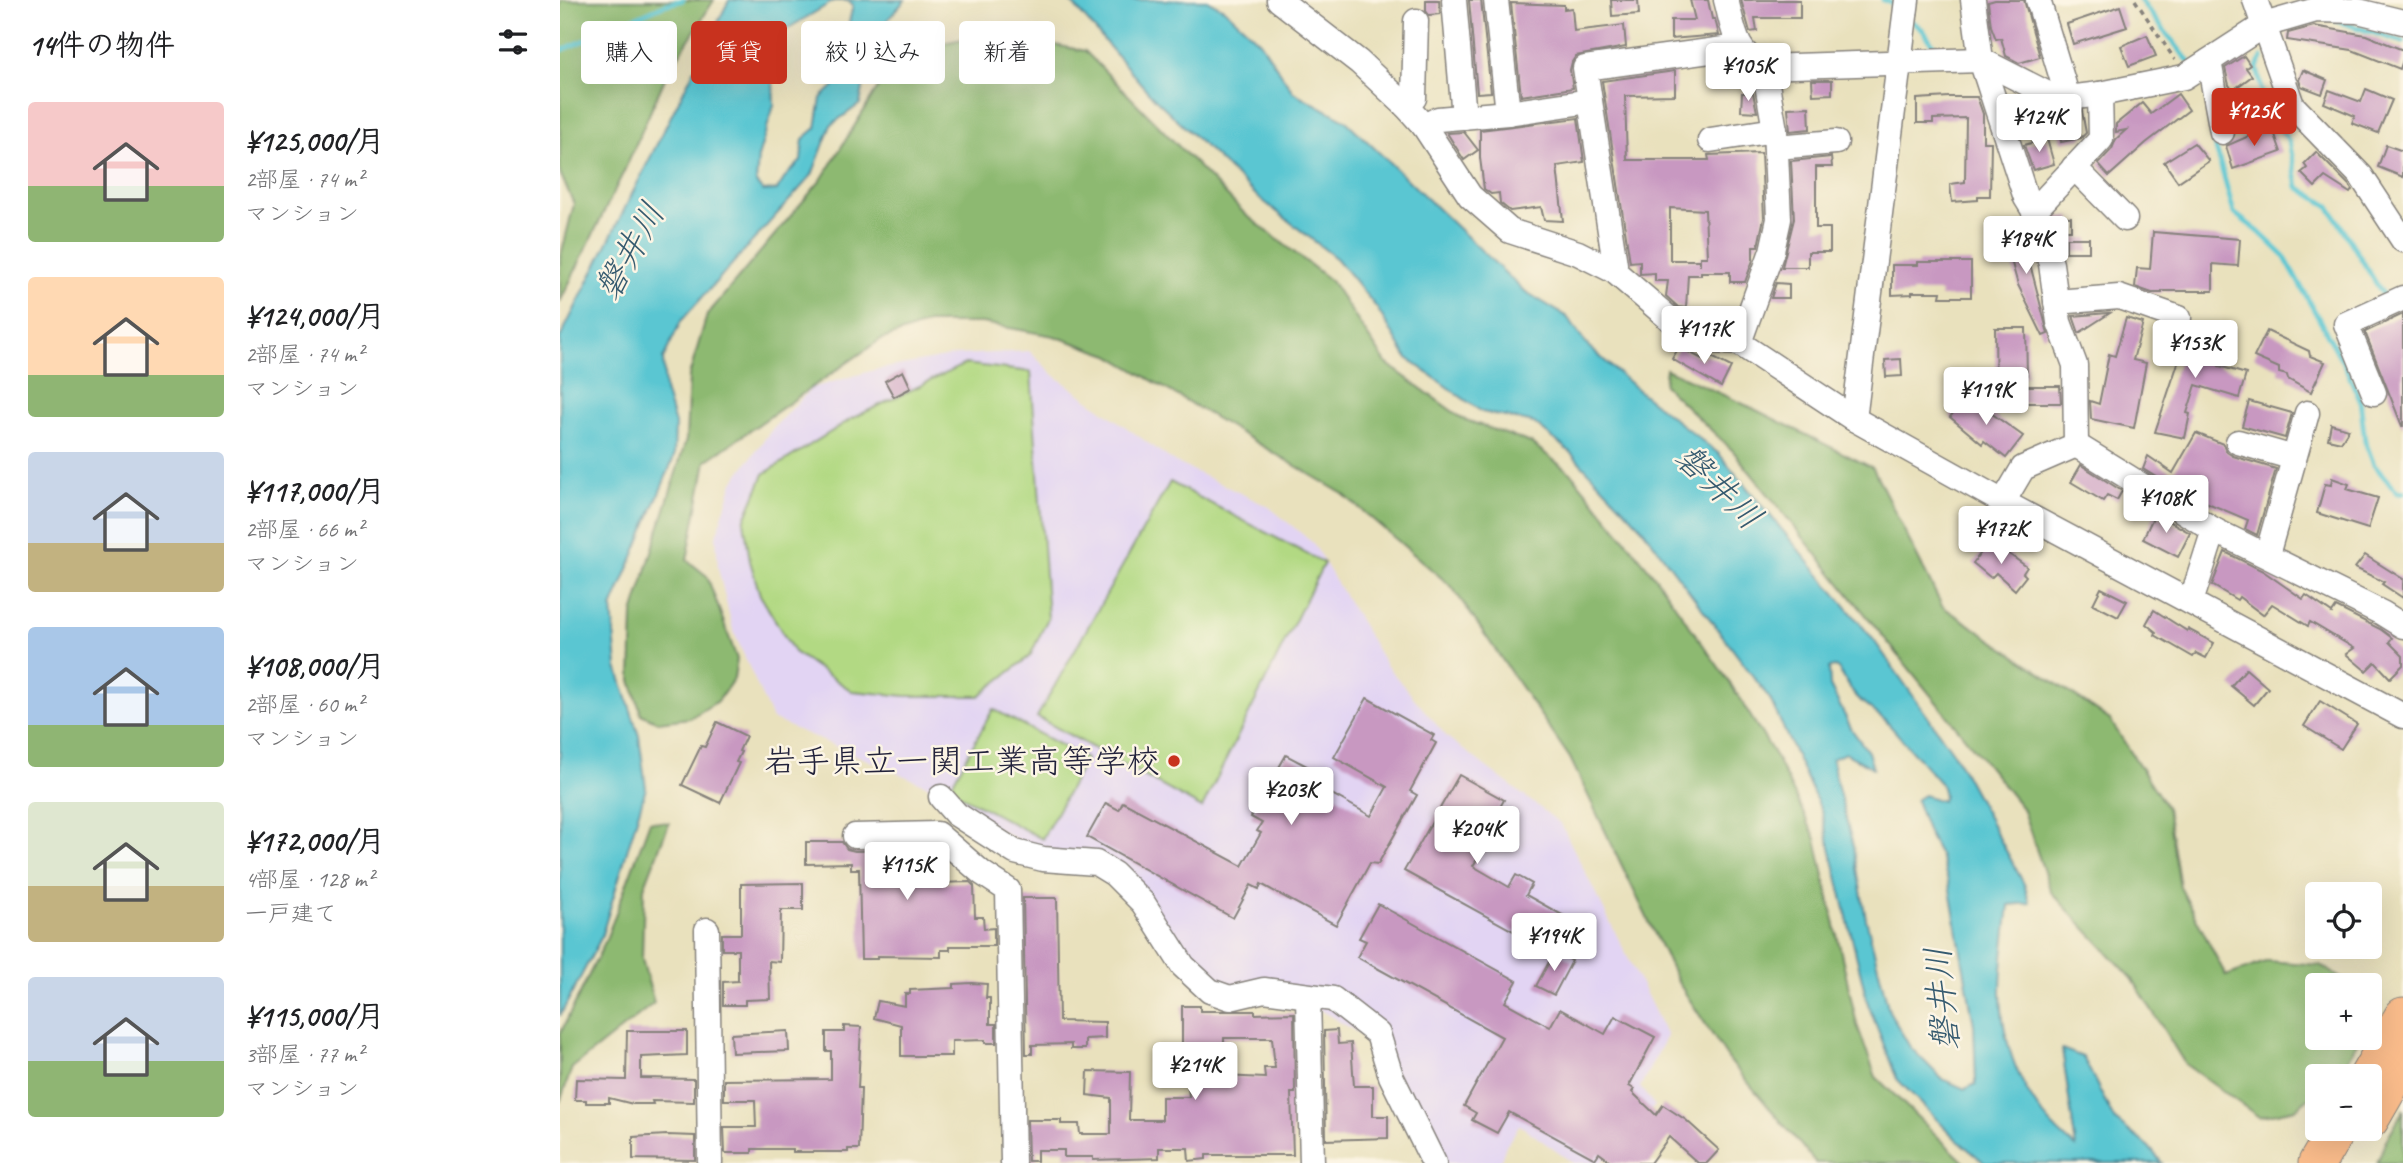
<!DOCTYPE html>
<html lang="ja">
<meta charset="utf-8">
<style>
:root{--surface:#fff;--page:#f6f6f6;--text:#202124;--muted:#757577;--accent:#c8321e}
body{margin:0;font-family:Caveat,"Klee One",sans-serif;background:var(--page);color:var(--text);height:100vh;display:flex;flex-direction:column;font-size:26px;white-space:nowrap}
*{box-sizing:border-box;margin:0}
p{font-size:23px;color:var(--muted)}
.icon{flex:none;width:38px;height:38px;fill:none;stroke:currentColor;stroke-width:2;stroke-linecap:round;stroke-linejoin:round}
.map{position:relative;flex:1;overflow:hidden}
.drawer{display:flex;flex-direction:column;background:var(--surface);width:560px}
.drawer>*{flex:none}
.hud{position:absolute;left:21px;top:21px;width:665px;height:63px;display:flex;gap:14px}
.controls{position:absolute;left:1745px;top:882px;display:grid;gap:14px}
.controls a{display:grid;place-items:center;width:77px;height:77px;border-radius:7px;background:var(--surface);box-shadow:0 7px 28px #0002;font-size:35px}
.price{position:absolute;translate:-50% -60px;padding:0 16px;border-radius:7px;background:#fff;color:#222;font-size:23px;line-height:46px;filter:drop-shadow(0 2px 4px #0008)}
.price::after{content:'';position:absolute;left:50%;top:42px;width:21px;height:16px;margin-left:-10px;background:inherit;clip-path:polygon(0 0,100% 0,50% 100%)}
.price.selected{background:var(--accent);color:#fff}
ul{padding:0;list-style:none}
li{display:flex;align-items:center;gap:21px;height:175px;padding:0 28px}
li span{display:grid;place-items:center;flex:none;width:196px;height:140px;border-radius:7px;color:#555}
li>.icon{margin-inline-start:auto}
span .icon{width:84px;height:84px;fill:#fffc;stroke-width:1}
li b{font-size:30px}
h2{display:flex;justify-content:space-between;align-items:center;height:84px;padding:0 28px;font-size:30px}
.pill{padding:0 24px;border-radius:7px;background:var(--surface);box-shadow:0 7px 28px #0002;font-size:24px;line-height:63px}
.pill.selected{background:var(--accent);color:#fff}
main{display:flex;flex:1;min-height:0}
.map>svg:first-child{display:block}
.built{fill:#e2d4f3}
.green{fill:#b2d983;stroke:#6a7e5f;stroke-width:2}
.forest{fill:#8db971;stroke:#586e56;stroke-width:2}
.water{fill:#5ac6d2;stroke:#3e7486;stroke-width:2;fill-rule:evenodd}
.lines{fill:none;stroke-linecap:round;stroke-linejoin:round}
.stream{stroke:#5ac6d2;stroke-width:5}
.building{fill:#c898c1;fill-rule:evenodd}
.minor-casing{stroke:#86827c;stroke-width:27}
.highway-casing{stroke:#86827c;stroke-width:39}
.path{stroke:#86827c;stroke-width:3.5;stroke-dasharray:5 5;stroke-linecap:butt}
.minor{stroke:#fff;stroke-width:24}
.highway{stroke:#fabc8b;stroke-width:37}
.poi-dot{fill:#c8321e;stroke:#fcf5e5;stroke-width:2.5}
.labels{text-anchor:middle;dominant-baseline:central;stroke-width:5;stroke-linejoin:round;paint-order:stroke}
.poi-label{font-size:33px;fill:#22223b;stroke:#fcf5e5;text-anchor:end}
.water-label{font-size:35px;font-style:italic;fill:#365b70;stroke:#fcf5e5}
</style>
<main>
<section class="drawer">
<h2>14件の物件<svg class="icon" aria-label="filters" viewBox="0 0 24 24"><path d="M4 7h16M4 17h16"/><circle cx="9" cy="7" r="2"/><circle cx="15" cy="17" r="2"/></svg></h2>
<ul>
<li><span style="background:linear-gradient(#f6c9c9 60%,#8fb573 0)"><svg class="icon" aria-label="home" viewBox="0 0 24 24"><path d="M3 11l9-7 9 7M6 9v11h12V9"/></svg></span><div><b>¥125,000/月</b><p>2部屋 · 74 m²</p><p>マンション</p></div></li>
<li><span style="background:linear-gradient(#ffd9b3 70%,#8fb573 0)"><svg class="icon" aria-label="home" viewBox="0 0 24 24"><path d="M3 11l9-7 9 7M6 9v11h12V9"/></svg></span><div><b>¥124,000/月</b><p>2部屋 · 74 m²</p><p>マンション</p></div></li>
<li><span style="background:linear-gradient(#c9d6e8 65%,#c2b280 0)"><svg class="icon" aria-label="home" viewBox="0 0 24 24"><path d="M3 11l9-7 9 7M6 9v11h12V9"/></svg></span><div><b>¥117,000/月</b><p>2部屋 · 66 m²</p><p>マンション</p></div></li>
<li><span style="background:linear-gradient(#a9c7e8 70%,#8fb573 0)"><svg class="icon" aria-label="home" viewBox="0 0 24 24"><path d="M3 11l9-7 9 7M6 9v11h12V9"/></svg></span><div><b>¥108,000/月</b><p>2部屋 · 60 m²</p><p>マンション</p></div></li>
<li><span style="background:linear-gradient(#dfe7d0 60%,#c2b280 0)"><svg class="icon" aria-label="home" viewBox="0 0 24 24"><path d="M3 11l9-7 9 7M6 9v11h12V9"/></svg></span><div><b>¥172,000/月</b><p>4部屋 · 128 m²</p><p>一戸建て</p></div></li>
<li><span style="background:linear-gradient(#c9d6e8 60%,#8fb573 0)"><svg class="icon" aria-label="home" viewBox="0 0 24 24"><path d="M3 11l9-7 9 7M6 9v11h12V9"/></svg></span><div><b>¥115,000/月</b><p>3部屋 · 77 m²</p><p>マンション</p></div></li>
</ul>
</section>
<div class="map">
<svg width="1843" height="1163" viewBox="0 0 1843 1163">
<rect width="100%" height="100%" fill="#fcf5e5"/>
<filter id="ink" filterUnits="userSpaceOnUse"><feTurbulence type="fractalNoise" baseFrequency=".0143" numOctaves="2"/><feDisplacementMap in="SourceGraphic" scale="14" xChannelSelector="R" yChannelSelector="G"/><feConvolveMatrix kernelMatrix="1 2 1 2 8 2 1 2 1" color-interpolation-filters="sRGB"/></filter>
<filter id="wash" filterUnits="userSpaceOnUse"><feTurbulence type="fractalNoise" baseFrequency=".00686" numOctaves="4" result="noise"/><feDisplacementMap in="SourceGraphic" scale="28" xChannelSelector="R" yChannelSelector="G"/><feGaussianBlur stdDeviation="1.57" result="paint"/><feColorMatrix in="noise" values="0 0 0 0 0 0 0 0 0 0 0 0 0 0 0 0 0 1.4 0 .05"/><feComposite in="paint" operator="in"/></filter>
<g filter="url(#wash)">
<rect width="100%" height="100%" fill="#e9e1bd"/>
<polygon class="built" points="469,351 495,376 613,461 709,507 753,543 826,665 887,737 1001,824 1107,1036 1080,1087 1095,1106 1050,1150 1041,1163 1013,1163 960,1125 946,1145 940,1163 877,1163 812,1041 758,1009 662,987 633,967 569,878 477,850 398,808 366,785 212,719 173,630 158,568 156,536 173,482 213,428 252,388 314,370 396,355"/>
<g class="green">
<polygon points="405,364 471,372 488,618 470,656 419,696 346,696 292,691 234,652 200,595 190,561 184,521 204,474 293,418"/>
<polygon points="610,482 764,563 642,808 477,717"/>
<polygon points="433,709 526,759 482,839 389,789"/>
</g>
<g class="forest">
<polygon points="2,0 154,0 106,76 65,169 0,302 0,259 14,204 0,173 0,1"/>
<polygon points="434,33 525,51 685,214 771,281 826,363 903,419 971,443 1012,474 1093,574 1170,683 1216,757 1256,839 1297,1025 1316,1077 1405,1163 1256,1163 1169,1060 1118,982 1010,758 892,587 783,494 549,355 494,336 422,323 368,323 320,340 146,461 127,560 147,576 177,659 174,678 158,701 130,718 98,722 81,714 71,680 73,614 126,440 129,376 147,315 261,180 319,86 337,52"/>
<polygon points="1106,369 1192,408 1313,468 1382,606 1550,720 1607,808 1620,887 1666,976 1708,961 1760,965 1791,985 1757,985 1757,1038 1800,1038 1780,1072 1774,1076 1757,1076 1757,1091 1735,1109 1699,1117 1625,1064 1572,978 1491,892 1462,808 1173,451 1104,385"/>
<polygon points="90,821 109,823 84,888 82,959 94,1003 12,1068 0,1102 0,1034 45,942"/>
<polygon points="1843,1111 1843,1163 1817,1163 1826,1140"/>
</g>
<g class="water">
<path d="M169,0h176l-32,37 -13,67 -29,21 -19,50 -131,146 -18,38 2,31 10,34 -1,33 -62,151 5,59 22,69 7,52 -45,150 -41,78v-678zM274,1h14l5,4 -5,22 6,17 -4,21 -13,18 -16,15 -5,30 -13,11 -2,22 -15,15 -9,14 -14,1 -7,-8 2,-26 16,-52 -2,-48 4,-15 11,-13z"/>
<path d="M505,0h142l17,9 36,33 33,50 52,28 178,170 44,27 21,29 52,46 79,62 154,185 81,115 70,130 6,19 -21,2c-3,28 -8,58 -8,87 1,60 26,118 75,155l-14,-98 21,8 31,62 35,28 13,16h-177l-28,-23 -60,-61 -29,-75 -47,-194 -51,-111 -129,-172 -71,-75 -36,-29 -52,-11 -75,-54 -30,-50 -40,-49 -80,-63 -108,-103 -76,-89zM1275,667l3,2 18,28 30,24 55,63 3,11 -2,6 -18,-6 -8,5 12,33 12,22 9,29 25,141 2,59 -11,5 -23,-10 -32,-32 -21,-36 -23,-92 -13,-73 -18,-70 -3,-17 13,-6 28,15 -5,-16 -16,-22 -22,-44 -1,-18z"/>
</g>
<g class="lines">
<g class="stream">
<polyline points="1323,0 1328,1 1338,9"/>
<polyline points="1580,0 1630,63"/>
<polyline points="1777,21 1843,42"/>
<polyline points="1353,22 1363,30 1378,52 1381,52"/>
<polyline points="0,51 104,5 123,0"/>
<polyline points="1702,58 1697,67 1706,111 1729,141 1738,187 1769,206 1825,298"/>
<polyline points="1655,145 1674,213 1699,232 1724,256 1785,366 1800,400 1805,441 1814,465 1838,493 1843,492"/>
</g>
</g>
<g id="blocks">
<g class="building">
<polygon points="866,0 879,0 880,14 869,15 866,11"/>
<polygon points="909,0 921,0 931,92 917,93"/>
<polygon points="1051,0 1078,0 1079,14 1052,16"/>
<polygon points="1130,0 1148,0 1152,19 1155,19 1159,35 1111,39 1111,20 1135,20"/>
<polygon points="1181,0 1240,0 1240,18 1195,18 1197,31 1190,32"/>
<polygon points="1435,0 1464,0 1480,57 1459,63 1446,56 1441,38 1436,39 1431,26 1428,2"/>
<polygon points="951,3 1004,5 1004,9 1012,8 1014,31 1064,25 1066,47 1016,56 1012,62 1010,70 1013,88 961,96"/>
<polygon points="1560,6 1567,27 1513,44 1507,24"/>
<polygon points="1754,26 1806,35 1843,50 1843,60 1840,69 1792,50 1727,40 1728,33"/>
<polygon points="1587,35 1596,56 1569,66 1561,46"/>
<polygon points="1684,56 1690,65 1686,68 1692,76 1673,90 1669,85 1665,68"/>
<polygon points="1743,70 1767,80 1762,94 1741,86 1739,80"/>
<path d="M1115,71v24l-50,1 2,64h82l-1,-5 53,-2 3,65 -6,28h-5v14l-8,22h-15v-10h-29v3h-13l-2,33 -8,-1 -12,-11 2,-15h-13v-8l-15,1v-13l-10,1 -28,-181zM1110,208l35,2 2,47h-7v9v-6h-30z"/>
<polygon points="1252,80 1272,80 1272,94 1253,95"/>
<polygon points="1806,89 1832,100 1818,133 1792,123 1795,116 1764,103 1769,90 1801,102"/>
<polygon points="1182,93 1193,93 1197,112 1181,111"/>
<polygon points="1618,94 1629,110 1586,143 1549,176 1538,164 1552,149 1556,139 1566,130 1556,132 1556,124 1582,103 1591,114"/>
<polygon points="1389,97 1417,97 1423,114 1423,142 1431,142 1430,196 1418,196 1418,200 1392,202 1390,184 1405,182 1406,118 1373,119 1373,123 1357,123 1357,99"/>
<polygon points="1249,107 1250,129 1230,131 1228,108"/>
<polygon points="1522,111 1526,133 1521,138 1501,142 1496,115"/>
<polygon points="1018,118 1024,162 997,166 1003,221 984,220 981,207 950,211 940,203 939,193 931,194 924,189 920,158 920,130"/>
<polygon points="1712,126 1721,152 1673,169 1666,146"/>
<polygon points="904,132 918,150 904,160 887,133"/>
<polygon points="1487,139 1494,164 1473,170 1464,145"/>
<polygon points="1634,143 1649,161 1618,182 1604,162"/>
<polygon points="1826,145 1843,151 1843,177 1818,167"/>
<polygon points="1756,152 1789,185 1792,190 1790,193 1765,177 1755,187 1741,173 1747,168 1744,164"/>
<polygon points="1271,157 1272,167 1256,167 1256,228 1270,228 1270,252 1248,252 1248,267 1222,267 1234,219 1231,161"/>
<polygon points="1491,216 1511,217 1511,230 1496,230"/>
<polygon points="1464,228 1474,259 1469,260 1488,334 1483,336 1458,285 1446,242 1458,239 1456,230"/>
<polygon points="1593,232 1680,239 1678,266 1653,264 1653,291 1602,291 1602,293 1592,293 1575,287 1577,268 1590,269"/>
<rect x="1506" y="238" width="23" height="14"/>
<polygon points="1358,262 1411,262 1411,297 1380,297 1381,292 1352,292 1352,294 1332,295 1332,265 1358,265"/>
<polygon points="1216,283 1229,284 1229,298 1211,298"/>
<polygon points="1548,313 1550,313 1519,333 1513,316"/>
<polygon points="1843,314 1843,426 1842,426 1805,332"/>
<polygon points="1566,318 1583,323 1573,360 1586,363 1574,428 1531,419 1530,401 1539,404 1549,354 1555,356"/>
<polygon points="1435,328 1466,328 1467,375 1445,386 1500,386 1501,403 1436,403"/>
<polygon points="1707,331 1749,351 1750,356 1765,362 1751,392 1728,379 1727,375 1719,373 1719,368 1694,357"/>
<polygon points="1616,332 1665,343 1659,366 1686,374 1679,398 1636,385 1627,413 1630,414 1625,438 1595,432 1619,360 1609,358"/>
<polygon points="1119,347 1142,359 1144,355 1148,355 1171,367 1161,387 1112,359"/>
<polygon points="1341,359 1342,376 1326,377 1325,360"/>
<polygon points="343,371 351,388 334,397 325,381"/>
<polygon points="1407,396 1463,436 1446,458 1424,441 1422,444 1390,417"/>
<polygon points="1689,401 1732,413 1725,438 1682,426"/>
<polygon points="1771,424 1789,429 1781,442 1768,439"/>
<polygon points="1636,433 1663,444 1667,452 1673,456 1716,469 1697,535 1685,529 1688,520 1617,490 1583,469 1588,456 1613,473"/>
<polygon points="1521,465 1562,491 1557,500 1547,495 1543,501 1511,482"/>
<polygon points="1772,478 1789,484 1787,489 1818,498 1808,529 1757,513 1765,484 1771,485"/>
<polygon points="1595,513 1630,533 1618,557 1583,539"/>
<polygon points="1427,545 1439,547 1467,567 1463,573 1466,576 1455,590 1436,573 1431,578 1413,563"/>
<polygon points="1665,552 1703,571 1743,599 1746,595 1772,613 1776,607 1820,629 1832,638 1829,642 1843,656 1843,665 1830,678 1815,662 1806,671 1786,654 1794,648 1750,622 1748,626 1712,604 1703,615 1679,597 1677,600 1652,585"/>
<polygon points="1805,555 1843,579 1843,598 1822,584 1824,582 1795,568"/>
<polygon points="1541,588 1567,601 1558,617 1533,604"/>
<polygon points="1594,610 1627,631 1628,629 1654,643 1646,658 1636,653 1633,657 1595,635 1596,632 1586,624"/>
<polygon points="1686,669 1708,688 1694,705 1671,686"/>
<polygon points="807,698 874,735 871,740 876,743 850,791 857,795 818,864 810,863 776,925 701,884 699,889 691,885 673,918 527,837 546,803 559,810 563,802 682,866 701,833 697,831 702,823 691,817 726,755 762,774 756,785 811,816 827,787 774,757"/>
<polygon points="1760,701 1797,724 1781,749 1744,726"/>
<polygon points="157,722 186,736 179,751 181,752 176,762 179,763 160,803 122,785 141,746 145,747"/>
<polygon points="899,775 944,800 914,853 919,856 913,866 949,887 956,875 972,884 966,895 1004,916 986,949 844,871"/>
<polygon points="246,842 282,842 287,849 295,851 372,849 379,856 379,883 410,882 414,886 415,917 423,917 424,929 434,928 434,946 390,946 390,950 381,950 381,957 317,956 317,959 301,959 299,869 291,869 291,863 246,864"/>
<polygon points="243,883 243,910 221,910 220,962 209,961 210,999 185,1000 185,1005 163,1005 163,982 178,981 178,950 162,950 162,934 181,934 181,884"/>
<polygon points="463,898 497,898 499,1021 545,1022 545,1038 525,1039 525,1049 511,1049 511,1044 472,1045 472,1054 466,1054"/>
<polygon points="818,904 957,981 945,1002 990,1027 1000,1009 1045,1034 1055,1016 1095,1037 1069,1086 1074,1089 1072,1092 1096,1115 1103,1105 1126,1120 1159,1150 1147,1163 1138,1163 1109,1137 1090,1163 1053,1163 1039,1153 1035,1159 949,1112 937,1133 912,1120 916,1113 904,1106 942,1037 797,957 806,941 799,938"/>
<polygon points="995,951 1012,961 994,995 976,986"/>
<polygon points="412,983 427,984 426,998 430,998 430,1024 436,1024 436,1043 425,1043 425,1040 392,1041 392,1056 341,1056 341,1025 314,1018 318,1001 345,1006 345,994 350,994 350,990 394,988 394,984"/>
<polygon points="622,1006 640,1006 640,1011 695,1011 695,1014 734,1013 735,1093 731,1093 733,1155 646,1155 646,1159 629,1161 628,1148 599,1148 599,1158 533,1160 533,1157 504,1157 504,1150 477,1150 477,1161 468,1161 467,1120 501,1120 501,1124 519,1124 520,1134 551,1134 551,1098 527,1095 528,1071 570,1072 569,1120 602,1120 602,1097 629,1097 627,1074 664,1071 664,1076 705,1078 704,1068 715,1068 712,1038 664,1038 664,1048 622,1047"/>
<polygon points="284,1026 301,1027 298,1088 301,1088 299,1149 288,1149 288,1152 233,1152 233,1149 192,1149 192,1153 165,1153 164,1127 196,1127 195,1100 164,1100 164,1080 271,1079 271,1051 266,1051 266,1032 284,1032"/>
<polygon points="777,1030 778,1044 791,1043 794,1086 813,1086 813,1116 828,1116 828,1138 766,1140 764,1031"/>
<polygon points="67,1031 127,1031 127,1055 81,1057 81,1078 134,1079 134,1102 92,1101 93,1104 73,1104 49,1098 49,1103 26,1103 26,1100 15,1100 16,1079 66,1080"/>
<polygon points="228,1031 229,1051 172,1053 171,1034"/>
<polygon points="107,1135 135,1136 135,1160 73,1159 73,1137"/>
</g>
</g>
</g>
<g filter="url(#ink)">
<use href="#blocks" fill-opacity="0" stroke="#86827c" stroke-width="2"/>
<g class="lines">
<defs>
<g id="minor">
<polyline points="719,0 799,62 846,106 864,126 910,196 950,231 1018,253 1054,271 1133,339 1179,343"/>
<polyline points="894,0 904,117"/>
<polyline points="936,0 948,113"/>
<path d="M1166,0c8,29 8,53 38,67l11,63 4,89 -7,32 -33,92 115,76"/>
<polyline points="1347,0 1294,419 1443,502 1843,716"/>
<polyline points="1413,0 1421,60 1466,198 1474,211 1491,264 1499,322 1515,365 1516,445 1463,468 1443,502"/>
<polyline points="1478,0 1508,98"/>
<polyline points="1695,0 1732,105 1801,176 1843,240"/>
<polyline points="1649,61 1662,132"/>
<polyline points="1204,67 1421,60 1490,95 1508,98 1540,94 1624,77 1704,25 1756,10 1798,11 1843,22"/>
<polyline points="846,106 854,98 856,21"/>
<polyline points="864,126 878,119 948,113 1030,101"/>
<polyline points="1150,140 1215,130"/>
<polyline points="1216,147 1276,142"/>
<polyline points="1514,167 1565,219"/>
<polyline points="1474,211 1541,139 1540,94"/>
<polyline points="1054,271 1055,264 1025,68 1179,47"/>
<polyline points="1496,302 1559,297 1619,318"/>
<polyline points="1814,393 1786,324 1843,298"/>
<polyline points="1678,442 1734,458"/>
<polyline points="1516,445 1654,530 1822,613 1843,626"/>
<polyline points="1707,555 1747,413"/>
<polyline points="1631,602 1654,530"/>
<polyline points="381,797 396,814 455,852 483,859 536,863 554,874 583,903 623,966 650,991 670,998 704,990 773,999 818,1034 831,1076 874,1163"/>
<polyline points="295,836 377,834 422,873 448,890 453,1163"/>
<polyline points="147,930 150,1163"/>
<polyline points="748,997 752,1163"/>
</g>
<g id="highway">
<polyline points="1808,1076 1843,1016"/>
<polyline points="1810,1120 1843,1063"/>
<polyline points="1757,1163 1777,1129"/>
</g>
</defs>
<use href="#minor" class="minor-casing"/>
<use href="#highway" class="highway-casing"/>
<polyline class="path" points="1575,0 1615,60"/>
<use href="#minor" class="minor"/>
<use href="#highway" class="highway"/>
</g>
</g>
<circle class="poi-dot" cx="614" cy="761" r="7"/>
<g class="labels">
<g class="poi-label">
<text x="600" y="761">岩手県立一関工業高等学校</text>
</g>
<g class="water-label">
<text transform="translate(70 251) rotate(-61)">磐井川</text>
<text transform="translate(1159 487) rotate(44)">磐井川</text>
<text transform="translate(1382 999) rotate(-95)">磐井川</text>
</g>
</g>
</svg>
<div class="controls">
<a><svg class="icon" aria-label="locate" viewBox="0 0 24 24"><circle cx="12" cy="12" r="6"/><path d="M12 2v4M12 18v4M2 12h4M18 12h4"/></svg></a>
<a>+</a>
<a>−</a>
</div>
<b class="price" style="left:1188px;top:103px">¥105K</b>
<b class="price selected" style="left:1694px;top:148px">¥125K</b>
<b class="price" style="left:1479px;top:154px">¥124K</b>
<b class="price" style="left:1466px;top:276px">¥184K</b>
<b class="price" style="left:1144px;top:366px">¥117K</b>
<b class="price" style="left:1635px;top:380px">¥153K</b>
<b class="price" style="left:1426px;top:427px">¥119K</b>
<b class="price" style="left:1606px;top:535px">¥108K</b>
<b class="price" style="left:1441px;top:566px">¥172K</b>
<b class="price" style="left:731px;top:827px">¥203K</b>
<b class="price" style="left:917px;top:866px">¥204K</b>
<b class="price" style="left:347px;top:902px">¥115K</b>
<b class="price" style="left:994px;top:973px">¥194K</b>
<b class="price" style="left:635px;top:1102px">¥214K</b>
<div class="hud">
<a class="pill">購入</a>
<a class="pill selected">賃貸</a>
<a class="pill">絞り込み</a>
<a class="pill">新着</a>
</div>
</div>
</main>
